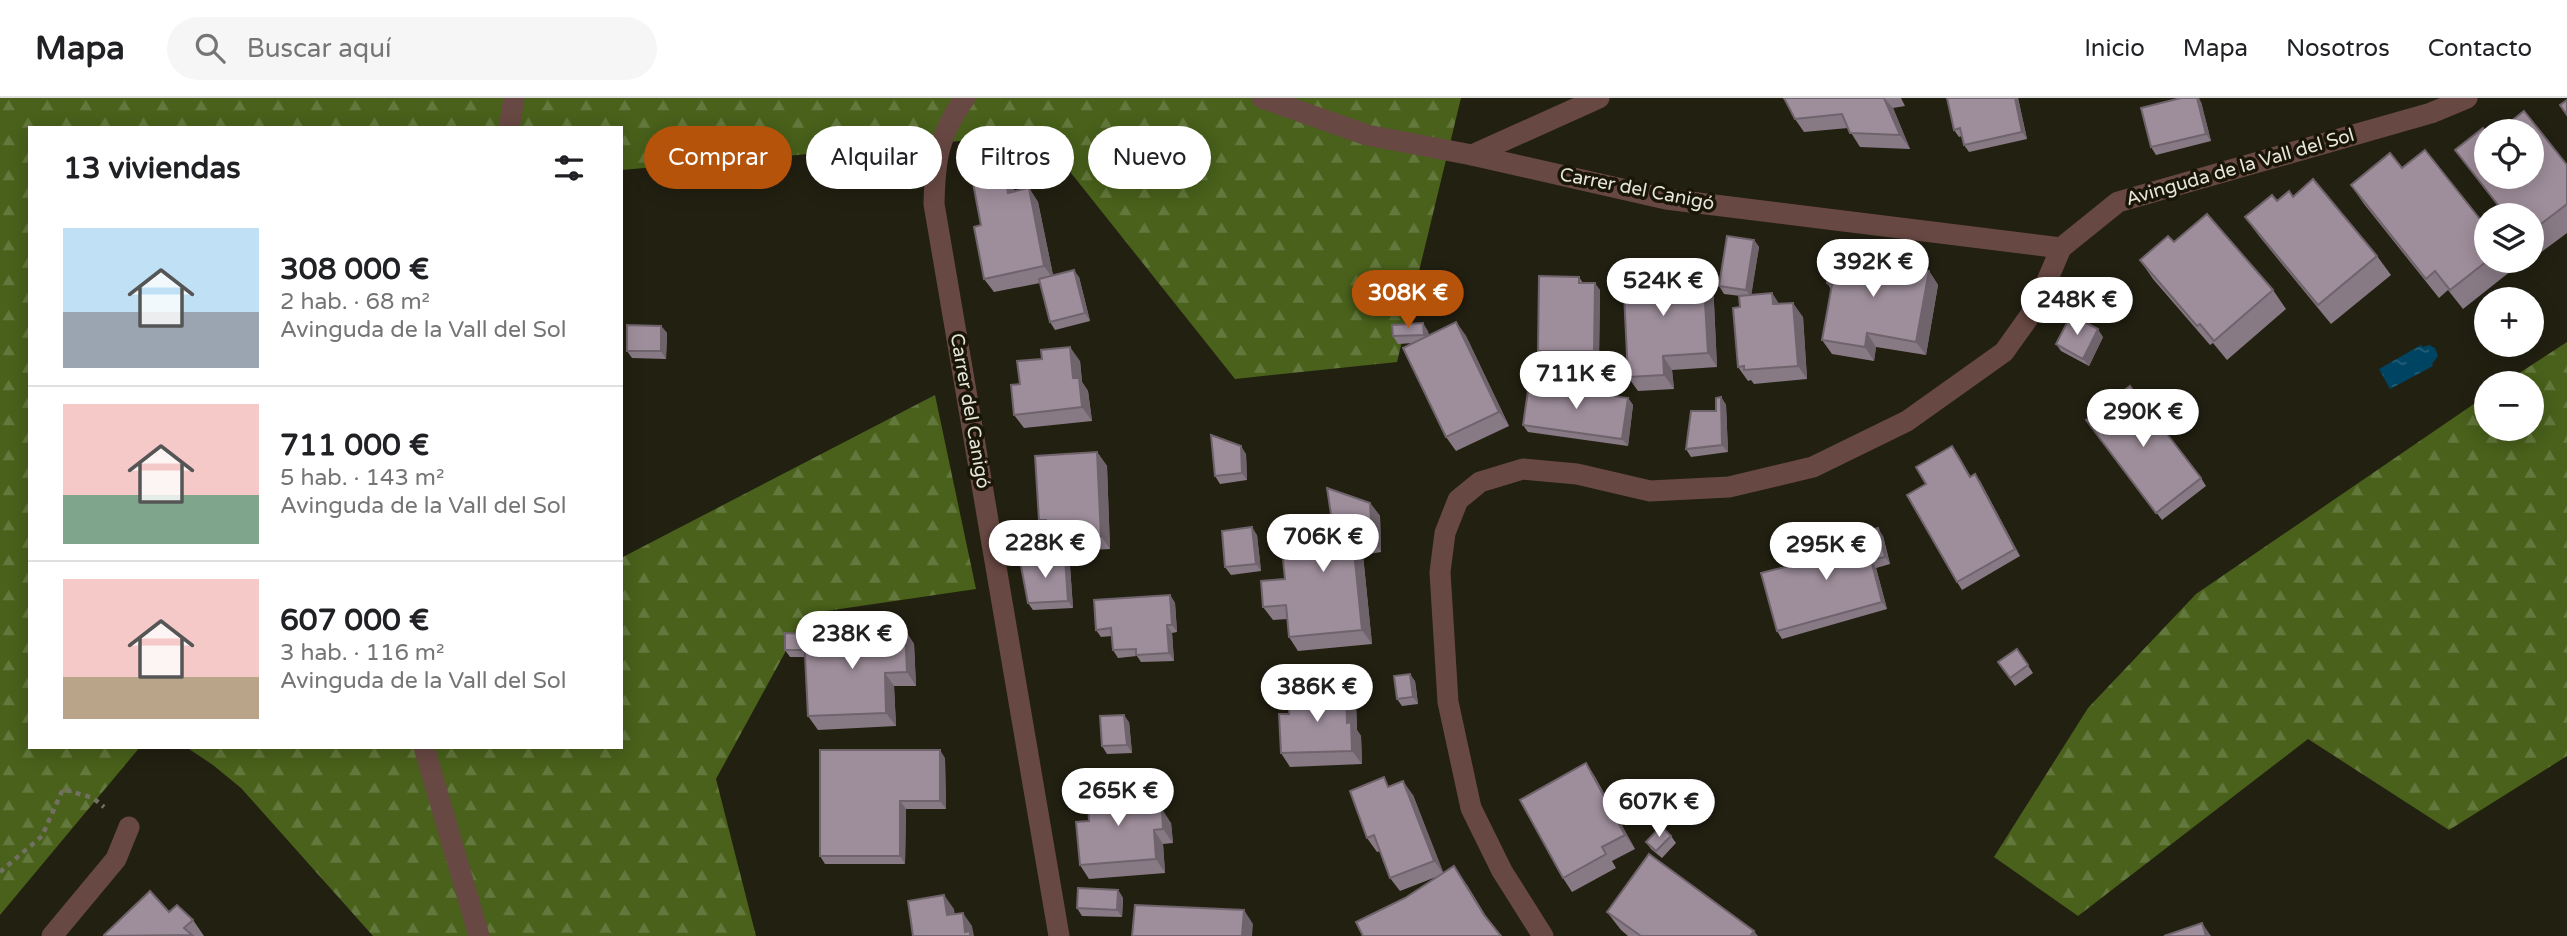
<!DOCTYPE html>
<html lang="es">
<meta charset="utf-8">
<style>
:root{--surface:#fff;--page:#f6f6f6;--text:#202124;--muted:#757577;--line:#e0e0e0;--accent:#b45309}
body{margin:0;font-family:"Varela Round",sans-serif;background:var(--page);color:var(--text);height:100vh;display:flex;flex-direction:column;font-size:26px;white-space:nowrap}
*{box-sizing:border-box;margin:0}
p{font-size:23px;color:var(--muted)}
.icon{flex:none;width:38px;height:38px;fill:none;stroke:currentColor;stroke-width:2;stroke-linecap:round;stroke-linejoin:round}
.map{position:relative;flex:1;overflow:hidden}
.details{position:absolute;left:28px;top:28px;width:595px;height:623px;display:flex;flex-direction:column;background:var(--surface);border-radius:0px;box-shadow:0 4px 18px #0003}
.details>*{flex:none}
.guide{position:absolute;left:644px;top:28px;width:665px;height:63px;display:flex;gap:14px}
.fabs{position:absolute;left:2474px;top:21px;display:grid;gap:14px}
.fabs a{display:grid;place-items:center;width:70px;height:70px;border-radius:50%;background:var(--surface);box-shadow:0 4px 18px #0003;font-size:35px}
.price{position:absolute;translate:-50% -60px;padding:0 16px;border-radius:24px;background:#fff;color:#222;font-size:23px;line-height:46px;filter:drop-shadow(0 2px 4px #0008)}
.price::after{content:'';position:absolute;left:50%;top:42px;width:21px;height:16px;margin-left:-10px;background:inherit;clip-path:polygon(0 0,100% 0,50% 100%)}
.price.selected{background:var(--accent);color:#fff}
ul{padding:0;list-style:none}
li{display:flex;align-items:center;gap:21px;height:175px;padding:0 35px}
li+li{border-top:2px solid var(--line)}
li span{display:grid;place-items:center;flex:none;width:196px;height:140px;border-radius:0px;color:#555}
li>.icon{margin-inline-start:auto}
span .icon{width:84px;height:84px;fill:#fffc;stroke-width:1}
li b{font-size:30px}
h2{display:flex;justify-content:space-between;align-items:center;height:84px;padding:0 35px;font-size:30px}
.tag{padding:0 24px;border-radius:32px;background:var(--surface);box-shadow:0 4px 18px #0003;font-size:24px;line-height:63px}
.tag.selected{background:var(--accent);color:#fff}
header{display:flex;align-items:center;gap:42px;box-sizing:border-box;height:98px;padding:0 35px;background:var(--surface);border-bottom:2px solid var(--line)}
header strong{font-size:33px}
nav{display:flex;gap:38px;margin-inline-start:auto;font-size:24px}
.search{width:490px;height:63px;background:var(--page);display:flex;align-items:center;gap:18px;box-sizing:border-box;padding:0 24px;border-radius:38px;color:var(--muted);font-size:26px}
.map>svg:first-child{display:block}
.forest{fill:url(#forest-firs)}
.water{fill:url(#water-ripples)}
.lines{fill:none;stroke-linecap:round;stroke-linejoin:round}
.path{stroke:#727063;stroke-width:4.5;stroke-dasharray:5 5;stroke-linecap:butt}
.street{stroke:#684843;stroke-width:21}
.wall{fill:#887a85}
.shaded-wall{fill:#6f636c}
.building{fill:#9e8e9b;stroke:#6f636c;stroke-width:2}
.labels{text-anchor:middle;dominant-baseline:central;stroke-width:7;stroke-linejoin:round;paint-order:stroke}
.street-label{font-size:19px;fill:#e6e5db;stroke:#191608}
</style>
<header>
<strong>Mapa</strong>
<div class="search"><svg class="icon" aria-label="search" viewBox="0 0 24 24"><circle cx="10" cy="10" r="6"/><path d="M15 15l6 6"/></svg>Buscar aquí</div>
<nav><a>Inicio</a><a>Mapa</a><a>Nosotros</a><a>Contacto</a></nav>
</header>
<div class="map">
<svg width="2567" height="838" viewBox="0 0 2567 838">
<defs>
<pattern id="forest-firs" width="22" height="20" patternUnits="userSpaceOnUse" patternTransform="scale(1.75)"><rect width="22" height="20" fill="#49611b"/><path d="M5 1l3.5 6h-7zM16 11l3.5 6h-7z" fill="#63783c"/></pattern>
<pattern id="water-ripples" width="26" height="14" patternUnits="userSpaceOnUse" patternTransform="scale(1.75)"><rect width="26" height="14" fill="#004463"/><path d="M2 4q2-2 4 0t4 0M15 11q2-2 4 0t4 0" fill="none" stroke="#255f79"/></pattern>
</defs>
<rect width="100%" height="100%" fill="#222011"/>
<g class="forest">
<polygon points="0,0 1461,0 1397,264 1235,281 1040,36 621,72 621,30 30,30 30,649 140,649 0,817"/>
<polygon points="2567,244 2567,658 2449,732 2308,641 2078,818 1994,759 2088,610 2196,496 2487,297 2487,331 2532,331 2532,285 2504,285"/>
<polygon points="935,297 976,491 806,516 716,681 756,838 373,838 241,690 213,667 186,649 621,649 621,460"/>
</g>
<polygon class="water" points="2421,247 2423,249 2429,247 2435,250 2438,258 2432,266 2433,268 2390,291 2379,271"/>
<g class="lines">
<polyline class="path" points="0,774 42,738 63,691 93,700 104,709"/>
<g class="street">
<path d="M965,0c-27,38 -30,61 -31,106l125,732"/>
<polyline points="1262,0 1367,37 1472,57 1666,101 2061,150"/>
<polyline points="509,30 514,0"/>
<polyline points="1472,57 1599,0"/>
<polyline points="424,649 479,838"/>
<polyline points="52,838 116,761 129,729"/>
<polyline points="1543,838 1502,773 1471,710 1448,604 1440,474 1445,435 1458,402 1480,384 1523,371 1577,376 1650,393 1729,389 1813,369 1907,323 2004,254 2036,209 2061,150 2118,104 2431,15 2467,0"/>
</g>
</g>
<g class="wall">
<polygon points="1784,0 1901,0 1905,8 1893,10 1910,51 1860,49 1848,30 1804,34 1795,21"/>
<polygon points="2018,0 2027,41 1969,54 1964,47 1962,38 1959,39 1954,32"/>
<polygon points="2201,4 2211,43 2156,57 2151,49"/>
<polygon points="2455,52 2487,79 2567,67 2567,135 2540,155 2533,147 2532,147 2532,117 2505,117"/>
<polygon points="2402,70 2487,163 2512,163 2516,169 2463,211 2448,192 2439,200 2364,106 2351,87"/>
<polygon points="1004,73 1013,87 1014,93 1029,90 1038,104 1053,177 1079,179 1090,223 1055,232 1050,224 1040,185 994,194 984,181 981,127"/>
<polygon points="2293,99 2377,158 2391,177 2331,226 2259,138 2245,119 2277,103"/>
<polygon points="1754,142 1759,149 1751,197 1772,195 1779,206 1803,219 1807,281 1754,286 1751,282 1748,283 1738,269 1741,198 1724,196 1719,188"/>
<polygon points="2174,144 2273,192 2286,211 2227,262 2213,245 2210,247 2153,181 2140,162"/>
<polygon points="1885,160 1890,166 1929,173 1938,187 1926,257 1876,249 1874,263 1832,256 1822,242 1831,191 1827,185"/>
<polygon points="1579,179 1583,185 1600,192 1599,260 1543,261 1538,253"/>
<polygon points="1713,184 1717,269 1672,272 1674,291 1638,293 1628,279"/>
<polygon points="1456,224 1466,238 1509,328 1456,353 1446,339 1414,245 1398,246 1393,238 1428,233 1429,238"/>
<polygon points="661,228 667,235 666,261 632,260 627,253"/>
<polygon points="2103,239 2089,268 2061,253 2056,246"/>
<polygon points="1080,263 1082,284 1088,293 1092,323 1024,330 1014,317 1020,286"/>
<polygon points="1721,299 1726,307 1728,354 1691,359 1686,351 1716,313"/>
<polygon points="1628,300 1633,307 1628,348 1528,334 1523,327"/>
<polygon points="2086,322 2201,380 2206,388 2162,422"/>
<polygon points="1097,354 1107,368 1110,451 1056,454 1047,441 1046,432 1039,422"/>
<polygon points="1957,355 1970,378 1980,383 2020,458 1962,492 1957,484 1926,386"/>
<polygon points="1246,356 1247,382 1220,386 1215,378"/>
<polygon points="1370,405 1380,418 1381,454 1363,457 1372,546 1298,553 1289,539 1287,521 1273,522 1263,509 1334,436"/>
<polygon points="1257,437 1261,473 1231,477 1225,469"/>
<polygon points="1883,438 1890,466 1876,470 1887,511 1782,541 1777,533 1824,459"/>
<polygon points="1070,468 1073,510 1033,512 1028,505"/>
<polygon points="1170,497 1175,505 1177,534 1172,535 1174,563 1141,564 1137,558 1118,560 1113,552 1112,538 1101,539 1096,532"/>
<polygon points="905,532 914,546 916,588 894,588 896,628 818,632 808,618 805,559 790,559 785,552 804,538"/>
<polygon points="2017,551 2033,575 2015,588 1998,564"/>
<polygon points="1415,583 1418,606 1402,608 1397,601"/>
<polygon points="1346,591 1356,605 1357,632 1361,638 1362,666 1290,669 1281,655 1289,616 1313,599"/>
<polygon points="1129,624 1132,655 1107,656 1102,648"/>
<polygon points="945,660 946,711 906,711 905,766 825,766 820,758"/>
<polygon points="1586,665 1595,679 1635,751 1612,763 1616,770 1572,794 1563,780"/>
<polygon points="1116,688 1124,699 1158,711 1171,725 1173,745 1163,746 1165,775 1089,781 1080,767 1089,723"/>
<polygon points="1390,688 1413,697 1443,775 1467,787 1490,825 1405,800 1436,779 1400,793 1390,780 1380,753 1377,754 1367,740"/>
<polygon points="1671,738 1676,745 1662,760 1651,751 1646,744"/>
<polygon points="1118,792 1123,800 1122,819 1082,818 1077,810"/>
<polygon points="169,814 193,822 204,838 104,838"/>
<polygon points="1607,814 1758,838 1628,838 1621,832"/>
</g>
<g class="shaded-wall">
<polygon points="1884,0 1893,10 1910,51 1900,37"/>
<polygon points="2015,0 2018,0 2027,41 2022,34"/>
<polygon points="2197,0 2199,0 2201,4 2211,43 2206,36"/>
<polygon points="1004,73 1013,87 1017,108 1008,95"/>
<polygon points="1029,90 1038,104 1054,182 1044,168"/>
<polygon points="1754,142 1759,149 1751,199 1746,192"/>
<polygon points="1703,170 1713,184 1717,269 1708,255"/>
<polygon points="1074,172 1079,179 1090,223 1085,215"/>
<polygon points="1929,173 1938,187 1926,257 1916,244"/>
<polygon points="1595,185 1600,192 1599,260 1594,253"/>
<polygon points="1772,195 1781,209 1773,206"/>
<polygon points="1793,205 1803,219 1807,281 1798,268"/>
<polygon points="1456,224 1466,238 1509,328 1499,314"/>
<polygon points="1423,225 1428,233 1429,244 1424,237"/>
<polygon points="661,228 667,235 666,261 661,253"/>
<polygon points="2098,231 2103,239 2089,268 2083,261"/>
<polygon points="1867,235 1876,249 1874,263 1865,249"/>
<polygon points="1070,249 1080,263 1082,284 1088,293 1092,323 1082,309 1073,280"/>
<polygon points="1663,258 1672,272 1674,291 1664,277"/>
<polygon points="1721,299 1726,307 1728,354 1722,347"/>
<polygon points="1628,300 1633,307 1628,348 1622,341"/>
<polygon points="1241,348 1246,356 1247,382 1242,375"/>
<polygon points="1097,354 1107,368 1110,451 1101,438"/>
<polygon points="1975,376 1980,383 2020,458 2015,451"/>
<polygon points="1370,405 1380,418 1381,454 1372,440"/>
<polygon points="1252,429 1257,437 1261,473 1256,466"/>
<polygon points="1878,430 1883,438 1890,466 1885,459"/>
<polygon points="1353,443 1363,457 1372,546 1362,532"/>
<polygon points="1065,460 1070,468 1073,510 1068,503"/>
<polygon points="1871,462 1876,470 1887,511 1882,504"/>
<polygon points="1170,497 1175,505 1177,534 1172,527"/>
<polygon points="1167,527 1172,535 1174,563 1169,555"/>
<polygon points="905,532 914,546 916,588 907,574"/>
<polygon points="803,536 808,543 807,559 802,552"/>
<polygon points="885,575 894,588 896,628 886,615"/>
<polygon points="1410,576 1415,583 1418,606 1413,599"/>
<polygon points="1346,591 1356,605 1357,632 1361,638 1362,666 1352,653 1347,625"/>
<polygon points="1124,617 1129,624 1132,655 1127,647"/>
<polygon points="940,652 945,660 946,711 940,703"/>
<polygon points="1586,665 1595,679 1635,751 1625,737"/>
<polygon points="1403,683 1413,697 1444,776 1434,763"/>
<polygon points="1116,688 1125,702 1117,700"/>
<polygon points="1148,697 1158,711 1159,725 1149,712"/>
<polygon points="900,703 906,711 905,766 900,758"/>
<polygon points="1162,711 1171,725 1173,745 1163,731"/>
<polygon points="1154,732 1163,746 1165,775 1156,761"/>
<polygon points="1454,768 1467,787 1497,836 1484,817"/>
<polygon points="1118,792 1123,800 1122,819 1117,812"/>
<polygon points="944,797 954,811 957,831 947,817"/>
<polygon points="1244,812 1253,826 1252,838 1242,838"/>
<polygon points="963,815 972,828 974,838 968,838 965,834"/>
<polygon points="2202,825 2211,838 2206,838"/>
<polygon points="1754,833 1758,838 1750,838"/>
</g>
<g class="building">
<polygon points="1784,0 1884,0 1900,37 1850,35 1842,16 1795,21"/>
<polygon points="1947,0 2015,0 2022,34 1964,47 1960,30 1954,32"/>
<polygon points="2181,0 2197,0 2206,36 2151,49 2141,10"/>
<polygon points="2567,2 2567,17 2560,7"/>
<polygon points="2524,13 2567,67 2567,106 2532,133 2532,117 2506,117 2455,52 2483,30 2487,36 2487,79 2532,79 2532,33 2499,33"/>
<polygon points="2425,52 2487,130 2487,163 2450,192 2435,173 2426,181 2351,87 2390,55 2402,70"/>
<polygon points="1004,73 1008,95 1029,90 1044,168 984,181 974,129 981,127 972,80"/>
<polygon points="2313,81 2377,158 2318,207 2245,119 2272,97 2277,103 2289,93 2293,99"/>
<polygon points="2207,116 2273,192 2214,243 2200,226 2197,228 2140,162 2168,138 2174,144"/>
<polygon points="1727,138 1754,142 1746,192 1719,188"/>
<polygon points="1833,150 1885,160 1885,165 1929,173 1916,244 1867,235 1865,249 1822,242 1832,187 1827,185"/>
<polygon points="1703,170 1708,255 1663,258 1664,277 1628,279 1623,174"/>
<polygon points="1074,172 1085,215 1050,224 1039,181"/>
<polygon points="1539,178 1579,179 1579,185 1595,185 1594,253 1538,253"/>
<polygon points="1772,195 1773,206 1793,205 1798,268 1744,272 1744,268 1738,269 1733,210 1740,209 1739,198"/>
<polygon points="2071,217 2098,231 2083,261 2056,246"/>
<polygon points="1456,224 1499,314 1446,339 1403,250"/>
<polygon points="1423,225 1424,237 1393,238 1392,227"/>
<polygon points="627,227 661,228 661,253 627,253"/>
<polygon points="1070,249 1073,280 1079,280 1082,309 1014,317 1011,287 1020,286 1017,263 1042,261 1041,252"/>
<polygon points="1529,286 1628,300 1622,341 1523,327"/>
<polygon points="2130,288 2201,380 2156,415 2086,322"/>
<polygon points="1721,299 1722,347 1686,351 1691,313 1716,313 1716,300"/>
<polygon points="1211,337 1241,348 1242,375 1215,378"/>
<polygon points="1952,348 1970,379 1975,376 2015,451 1957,484 1907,397 1926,386 1916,369"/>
<polygon points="1097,354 1101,438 1047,441 1046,422 1039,422 1035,358"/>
<polygon points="1327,390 1370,405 1372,440 1353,443 1362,532 1289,539 1286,507 1263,509 1261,483 1285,481 1281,443 1334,436"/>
<polygon points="1252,429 1256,466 1225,469 1222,433"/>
<polygon points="1878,430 1885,459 1871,462 1882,504 1777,533 1761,475 1824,459 1821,446"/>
<polygon points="1065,460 1068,503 1028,505 1020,463"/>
<polygon points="1170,497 1172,527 1167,527 1169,555 1136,557 1136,551 1113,552 1111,530 1096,532 1094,502"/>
<polygon points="905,532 907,574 885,575 886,615 808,618 804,537"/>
<polygon points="785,535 803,536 802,552 785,552"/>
<polygon points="2017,551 2028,567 2010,580 1998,564"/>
<polygon points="1410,576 1413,599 1397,601 1394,578"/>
<polygon points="1346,591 1347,625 1351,624 1352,653 1281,655 1279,616 1289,616 1289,600 1313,599 1312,592"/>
<polygon points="1124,617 1127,647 1102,648 1100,618"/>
<polygon points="820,652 940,652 940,703 900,703 900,758 820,758"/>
<polygon points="1586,665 1625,737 1602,749 1606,756 1563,780 1520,702"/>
<polygon points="1384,679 1388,689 1403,683 1434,763 1390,780 1374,737 1367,740 1350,693"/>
<polygon points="1116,688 1117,700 1148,697 1149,712 1162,711 1163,731 1154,732 1156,761 1080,767 1076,724 1089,723 1087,690"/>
<polygon points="1661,728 1671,738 1656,753 1646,744"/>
<polygon points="1649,756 1754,833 1750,838 1641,838 1607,814"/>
<polygon points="1454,768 1484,817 1501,838 1363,838 1356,824 1405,800"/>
<polygon points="1078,790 1118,792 1117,812 1077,810"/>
<polygon points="150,793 169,814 177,807 193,822 184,830 192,837 105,838 104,837"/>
<polygon points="944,797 947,817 963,815 965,834 970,833 970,838 913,838 908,803"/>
<polygon points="1135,807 1244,812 1242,838 1132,838"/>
<polygon points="2202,825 2206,838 2164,838"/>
</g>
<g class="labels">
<g class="street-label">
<text transform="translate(2240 69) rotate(-16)">Avinguda de la Vall del Sol</text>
<text transform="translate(1637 91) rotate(11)">Carrer del Canigó</text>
<text transform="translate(970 313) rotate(80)">Carrer del Canigó</text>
</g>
</g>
</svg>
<div class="fabs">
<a><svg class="icon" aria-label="locate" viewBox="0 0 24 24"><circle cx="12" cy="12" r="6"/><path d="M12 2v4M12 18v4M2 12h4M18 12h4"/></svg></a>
<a><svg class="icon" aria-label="layers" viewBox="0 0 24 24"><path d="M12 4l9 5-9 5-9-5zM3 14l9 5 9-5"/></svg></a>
<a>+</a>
<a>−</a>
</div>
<b class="price" style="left:1873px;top:201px">392K €</b>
<b class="price" style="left:1663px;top:220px">524K €</b>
<b class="price selected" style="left:1408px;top:232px">308K €</b>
<b class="price" style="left:2077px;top:239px">248K €</b>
<b class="price" style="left:1576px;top:313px">711K €</b>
<b class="price" style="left:2143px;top:351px">290K €</b>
<b class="price" style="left:1323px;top:476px">706K €</b>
<b class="price" style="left:1045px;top:482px">228K €</b>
<b class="price" style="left:1826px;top:484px">295K €</b>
<b class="price" style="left:852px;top:573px">238K €</b>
<b class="price" style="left:1317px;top:626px">386K €</b>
<b class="price" style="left:1118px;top:730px">265K €</b>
<b class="price" style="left:1659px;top:741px">607K €</b>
<div class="guide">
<a class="tag selected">Comprar</a>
<a class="tag">Alquilar</a>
<a class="tag">Filtros</a>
<a class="tag">Nuevo</a>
</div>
<section class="details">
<h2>13 viviendas<svg class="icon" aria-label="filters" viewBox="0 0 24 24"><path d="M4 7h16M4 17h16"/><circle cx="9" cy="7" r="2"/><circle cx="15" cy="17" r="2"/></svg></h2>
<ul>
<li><span style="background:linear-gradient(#bfe0f5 60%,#9aa5b1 0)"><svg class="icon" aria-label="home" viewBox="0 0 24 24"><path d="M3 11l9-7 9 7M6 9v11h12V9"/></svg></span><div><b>308 000 €</b><p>2 hab. · 68 m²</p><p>Avinguda de la Vall del Sol</p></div></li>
<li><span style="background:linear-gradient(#f6c9c9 65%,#7fa58c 0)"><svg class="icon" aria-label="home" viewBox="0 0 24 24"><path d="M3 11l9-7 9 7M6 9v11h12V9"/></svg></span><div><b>711 000 €</b><p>5 hab. · 143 m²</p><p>Avinguda de la Vall del Sol</p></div></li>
<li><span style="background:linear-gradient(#f6c9c9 70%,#b9a48a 0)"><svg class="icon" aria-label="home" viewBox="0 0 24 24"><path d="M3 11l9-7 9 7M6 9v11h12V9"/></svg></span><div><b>607 000 €</b><p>3 hab. · 116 m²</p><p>Avinguda de la Vall del Sol</p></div></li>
</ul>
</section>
</div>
